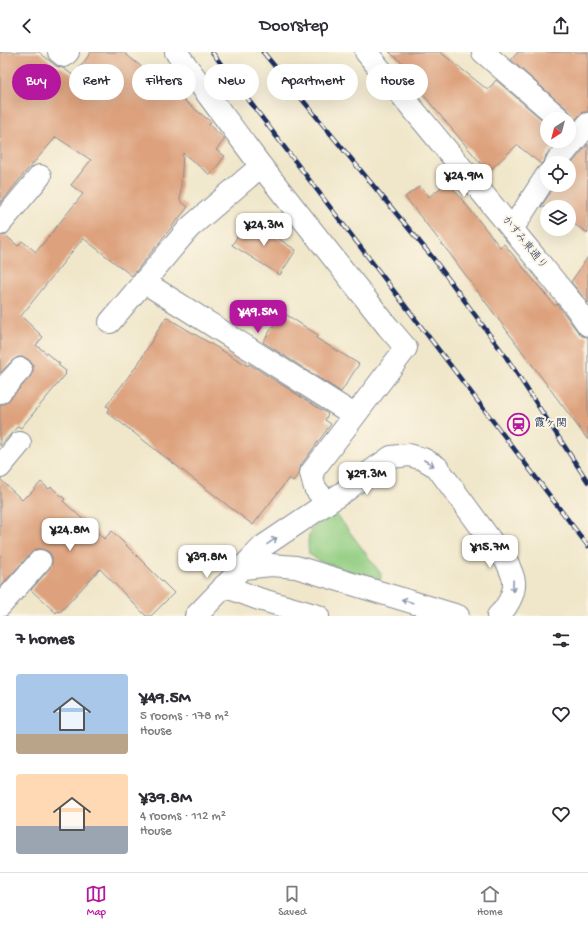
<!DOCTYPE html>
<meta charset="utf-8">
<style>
:root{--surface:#fff;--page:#f2f2f3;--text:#2b2b33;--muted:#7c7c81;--line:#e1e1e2;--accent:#b5179e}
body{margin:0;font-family:"Gochi Hand","Klee One",sans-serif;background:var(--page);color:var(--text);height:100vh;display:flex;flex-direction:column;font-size:15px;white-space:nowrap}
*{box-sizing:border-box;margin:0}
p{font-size:13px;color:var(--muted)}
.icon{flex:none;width:22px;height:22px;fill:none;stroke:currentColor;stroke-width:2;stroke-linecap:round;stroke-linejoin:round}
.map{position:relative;height:564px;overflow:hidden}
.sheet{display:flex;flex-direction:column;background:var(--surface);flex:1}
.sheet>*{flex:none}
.guide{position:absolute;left:12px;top:12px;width:564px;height:36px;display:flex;gap:8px}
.needle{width:26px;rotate:216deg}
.tools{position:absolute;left:540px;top:60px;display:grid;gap:8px}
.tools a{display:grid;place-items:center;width:36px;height:36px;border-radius:50%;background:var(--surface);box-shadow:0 4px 16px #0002;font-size:20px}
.price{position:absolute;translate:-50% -34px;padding:0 9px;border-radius:8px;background:#fff;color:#222;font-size:13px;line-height:26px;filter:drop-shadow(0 1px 2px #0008)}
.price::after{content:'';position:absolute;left:50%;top:24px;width:12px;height:9px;margin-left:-6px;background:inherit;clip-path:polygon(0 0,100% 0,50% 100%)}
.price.selected{background:var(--accent);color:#fff}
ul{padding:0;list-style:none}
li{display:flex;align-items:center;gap:12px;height:100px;padding:0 16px}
li span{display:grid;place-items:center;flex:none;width:112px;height:80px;border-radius:4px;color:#555}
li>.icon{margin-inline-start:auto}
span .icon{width:48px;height:48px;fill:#fffc;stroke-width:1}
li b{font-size:17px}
h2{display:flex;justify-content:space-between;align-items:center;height:48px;padding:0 16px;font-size:17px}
.pill{padding:0 14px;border-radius:18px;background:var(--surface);box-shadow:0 4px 16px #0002;font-size:14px;line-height:36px}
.pill.selected{background:var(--accent);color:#fff}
header{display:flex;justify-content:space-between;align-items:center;height:52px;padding:0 16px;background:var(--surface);font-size:18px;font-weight:600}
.tabs{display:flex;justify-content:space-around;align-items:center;height:56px;border-top:1px solid var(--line);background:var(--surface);font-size:11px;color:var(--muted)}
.tabs a{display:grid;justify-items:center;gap:2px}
.tabs .selected{color:var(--accent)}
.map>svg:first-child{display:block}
.green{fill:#91cd82;stroke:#567e70}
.building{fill:#dda17d}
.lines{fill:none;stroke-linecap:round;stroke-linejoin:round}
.minor-casing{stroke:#868b94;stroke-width:24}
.minor{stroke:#fff;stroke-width:22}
.rail-casing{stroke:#1b2f5e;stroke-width:4.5}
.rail{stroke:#fcf5e5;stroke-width:3;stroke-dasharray:9;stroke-linecap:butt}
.oneway{stroke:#8d97ae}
.labels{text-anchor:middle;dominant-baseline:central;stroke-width:4;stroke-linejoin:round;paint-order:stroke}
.street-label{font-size:11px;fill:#1b2f5e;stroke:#fcf5e5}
.poi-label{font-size:11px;font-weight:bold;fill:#1b2f5e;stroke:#fcf5e5;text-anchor:start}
</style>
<header><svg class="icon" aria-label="back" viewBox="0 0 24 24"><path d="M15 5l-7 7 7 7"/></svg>Doorstep<svg class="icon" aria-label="share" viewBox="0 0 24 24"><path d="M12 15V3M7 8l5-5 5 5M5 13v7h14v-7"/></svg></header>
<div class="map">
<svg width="588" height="564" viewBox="0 0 588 564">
<rect width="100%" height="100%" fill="#fcf5e5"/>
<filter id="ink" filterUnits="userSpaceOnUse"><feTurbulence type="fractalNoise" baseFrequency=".025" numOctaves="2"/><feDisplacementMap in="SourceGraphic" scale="8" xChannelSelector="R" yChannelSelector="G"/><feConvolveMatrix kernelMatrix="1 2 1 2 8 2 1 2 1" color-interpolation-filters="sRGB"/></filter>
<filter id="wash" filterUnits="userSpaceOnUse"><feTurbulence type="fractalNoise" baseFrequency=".012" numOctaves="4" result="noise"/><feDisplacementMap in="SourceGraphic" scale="16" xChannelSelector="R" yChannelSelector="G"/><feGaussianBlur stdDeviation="0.9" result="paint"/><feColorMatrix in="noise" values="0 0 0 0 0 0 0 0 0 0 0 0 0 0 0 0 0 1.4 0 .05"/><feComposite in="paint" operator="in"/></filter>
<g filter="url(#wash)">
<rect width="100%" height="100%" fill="#f0e7cb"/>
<path class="green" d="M334,462l4,2 43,58v5l-3,2 -59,-20 -10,-7c-4,-26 5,-28 25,-40z"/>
<g id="blocks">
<g class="building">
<polygon points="0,0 39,0 56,14 63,16 74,24 91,0 123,0 211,70 209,73 225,87 216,98 225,104 210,123 183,101 180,149 188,155 132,224 83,186 21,264 43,285 36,293 60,312 58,313 66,319 65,321 66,322 21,376 18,374 0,394 0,352 4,352 9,348 30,325 33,319 33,313 29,308 24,305 18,305 12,309 0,321 0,184 5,183 18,194 22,189 36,200 83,142 71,133 91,108 56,85 23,123 0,152"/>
<polygon points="389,0 440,0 488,38 496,28 547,72 547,89 558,89 546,103 544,111 541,112 517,93 488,120 420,39 427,30"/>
<polygon points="518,0 588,0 588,60 583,60 579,64 570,74 572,69 572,63 568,58 511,8"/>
<polygon points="588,92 588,181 569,169 569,155 541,155 555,133 569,133 569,115"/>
<polygon points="448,130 500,195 504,192 555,254 557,252 578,280 582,284 588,285 588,388 450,202 405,145 420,134 429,145"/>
<polygon points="248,167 296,198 280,223 232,193"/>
<polygon points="588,205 588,251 571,230"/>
<polygon points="282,260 318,283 316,286 359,312 341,340 263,290"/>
<polygon points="166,265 248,314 249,312 328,362 325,368 331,372 301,413 299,422 293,429 289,426 253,473 107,360 110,356 106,354 138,312"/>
<polygon points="0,427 22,448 27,443 28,444 41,430 49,437 51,435 65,447 63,449 104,487 112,479 174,541 151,564 146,564 100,517 60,560 57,559 56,561 31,538 49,517 52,512 52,505 49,500 42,497 36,497 31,501 0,535"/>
</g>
</g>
</g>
<g filter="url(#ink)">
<use href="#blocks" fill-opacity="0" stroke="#868b94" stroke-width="1"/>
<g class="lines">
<defs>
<g id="minor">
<polyline points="59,0 64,4 68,0"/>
<polyline points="176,0 261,114 388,275 406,296 311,421 315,436 327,451"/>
<polyline points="366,0 512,177 574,253 588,273"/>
<polyline points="483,0 560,67"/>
<polyline points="556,111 588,72"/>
<polyline points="0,172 40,124"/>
<polyline points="512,177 547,123"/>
<polyline points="144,230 354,363"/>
<polyline points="110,270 189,176 261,114"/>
<polyline points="0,340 21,317"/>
<polyline points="0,415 20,391"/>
<polyline points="243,516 271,513 296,515 458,564"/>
<polyline points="224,534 259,547 318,564"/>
<polyline points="0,554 40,509"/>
<path d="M196,564l66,-69 86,-58 16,-13 27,-19 18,-2 14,4 14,8 71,97c2,6 6,13 6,18 1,12 -8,27 -16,34"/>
</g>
</defs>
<use href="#minor" class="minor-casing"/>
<use href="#minor" class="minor"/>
<defs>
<g id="rail">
<polyline points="212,0 588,494"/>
<polyline points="263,0 433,206 506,305 588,430"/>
</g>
</defs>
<use href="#rail" class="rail-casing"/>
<use href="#rail" class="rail"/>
</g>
<defs><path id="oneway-shaft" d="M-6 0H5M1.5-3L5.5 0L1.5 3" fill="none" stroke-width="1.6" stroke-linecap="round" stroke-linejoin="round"/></defs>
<g class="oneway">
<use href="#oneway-shaft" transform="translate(429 411) rotate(30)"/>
<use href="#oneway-shaft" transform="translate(272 489) rotate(-35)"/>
<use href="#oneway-shaft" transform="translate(513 534) rotate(92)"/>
<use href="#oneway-shaft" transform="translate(407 549) rotate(-163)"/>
</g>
</g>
<defs>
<symbol id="station-ring" viewBox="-11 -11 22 22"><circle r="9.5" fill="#fcf5e5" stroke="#b5179e" stroke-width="1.5"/><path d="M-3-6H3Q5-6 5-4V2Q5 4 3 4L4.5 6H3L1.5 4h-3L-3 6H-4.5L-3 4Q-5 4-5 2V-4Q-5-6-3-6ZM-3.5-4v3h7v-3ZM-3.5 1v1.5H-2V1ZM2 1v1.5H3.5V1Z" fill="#b5179e"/></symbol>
</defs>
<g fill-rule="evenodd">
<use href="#station-ring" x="506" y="360" width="25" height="25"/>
</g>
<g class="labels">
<g class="street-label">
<text transform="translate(524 191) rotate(51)">かすみ東通り</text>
</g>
<g class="poi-label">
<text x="534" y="372">霞ヶ関</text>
</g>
</g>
</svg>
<div class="tools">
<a><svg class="needle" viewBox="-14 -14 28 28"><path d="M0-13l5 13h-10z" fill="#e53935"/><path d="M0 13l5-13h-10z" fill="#7c7c81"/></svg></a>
<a><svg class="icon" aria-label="locate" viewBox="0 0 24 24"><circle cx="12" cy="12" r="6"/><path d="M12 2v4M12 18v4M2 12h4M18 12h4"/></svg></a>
<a><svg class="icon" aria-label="layers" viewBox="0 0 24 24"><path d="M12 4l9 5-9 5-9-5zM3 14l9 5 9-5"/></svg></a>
</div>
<b class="price" style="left:464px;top:146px">¥24.9M</b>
<b class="price" style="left:264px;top:195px">¥24.3M</b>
<b class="price selected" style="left:258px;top:282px">¥49.5M</b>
<b class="price" style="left:367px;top:444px">¥29.3M</b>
<b class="price" style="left:70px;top:500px">¥24.8M</b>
<b class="price" style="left:490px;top:517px">¥15.7M</b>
<b class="price" style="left:207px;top:527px">¥39.8M</b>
<div class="guide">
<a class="pill selected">Buy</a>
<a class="pill">Rent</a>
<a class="pill">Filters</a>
<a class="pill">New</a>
<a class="pill">Apartment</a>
<a class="pill">House</a>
</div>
</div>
<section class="sheet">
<h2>7 homes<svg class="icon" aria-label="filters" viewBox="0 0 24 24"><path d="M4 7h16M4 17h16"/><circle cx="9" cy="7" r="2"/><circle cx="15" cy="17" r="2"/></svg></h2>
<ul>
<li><span style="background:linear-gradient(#a9c7e8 75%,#b9a48a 0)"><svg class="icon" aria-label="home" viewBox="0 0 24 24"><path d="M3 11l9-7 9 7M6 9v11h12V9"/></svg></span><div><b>¥49.5M</b><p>5 rooms · 178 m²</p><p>House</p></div><svg class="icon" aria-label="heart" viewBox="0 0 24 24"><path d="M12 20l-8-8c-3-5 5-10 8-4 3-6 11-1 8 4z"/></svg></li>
<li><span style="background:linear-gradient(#ffd9b3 65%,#9aa5b1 0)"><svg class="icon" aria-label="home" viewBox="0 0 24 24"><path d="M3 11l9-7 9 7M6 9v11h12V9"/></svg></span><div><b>¥39.8M</b><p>4 rooms · 112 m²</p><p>House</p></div><svg class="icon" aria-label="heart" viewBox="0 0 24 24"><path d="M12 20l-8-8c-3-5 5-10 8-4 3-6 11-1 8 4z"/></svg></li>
</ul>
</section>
<nav class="tabs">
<a class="selected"><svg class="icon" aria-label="map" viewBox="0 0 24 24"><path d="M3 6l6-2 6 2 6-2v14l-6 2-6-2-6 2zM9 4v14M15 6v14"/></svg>Map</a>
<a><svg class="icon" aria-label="saved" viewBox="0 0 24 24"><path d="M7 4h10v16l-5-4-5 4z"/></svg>Saved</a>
<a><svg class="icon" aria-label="home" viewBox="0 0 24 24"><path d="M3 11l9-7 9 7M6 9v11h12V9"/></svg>Home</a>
</nav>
